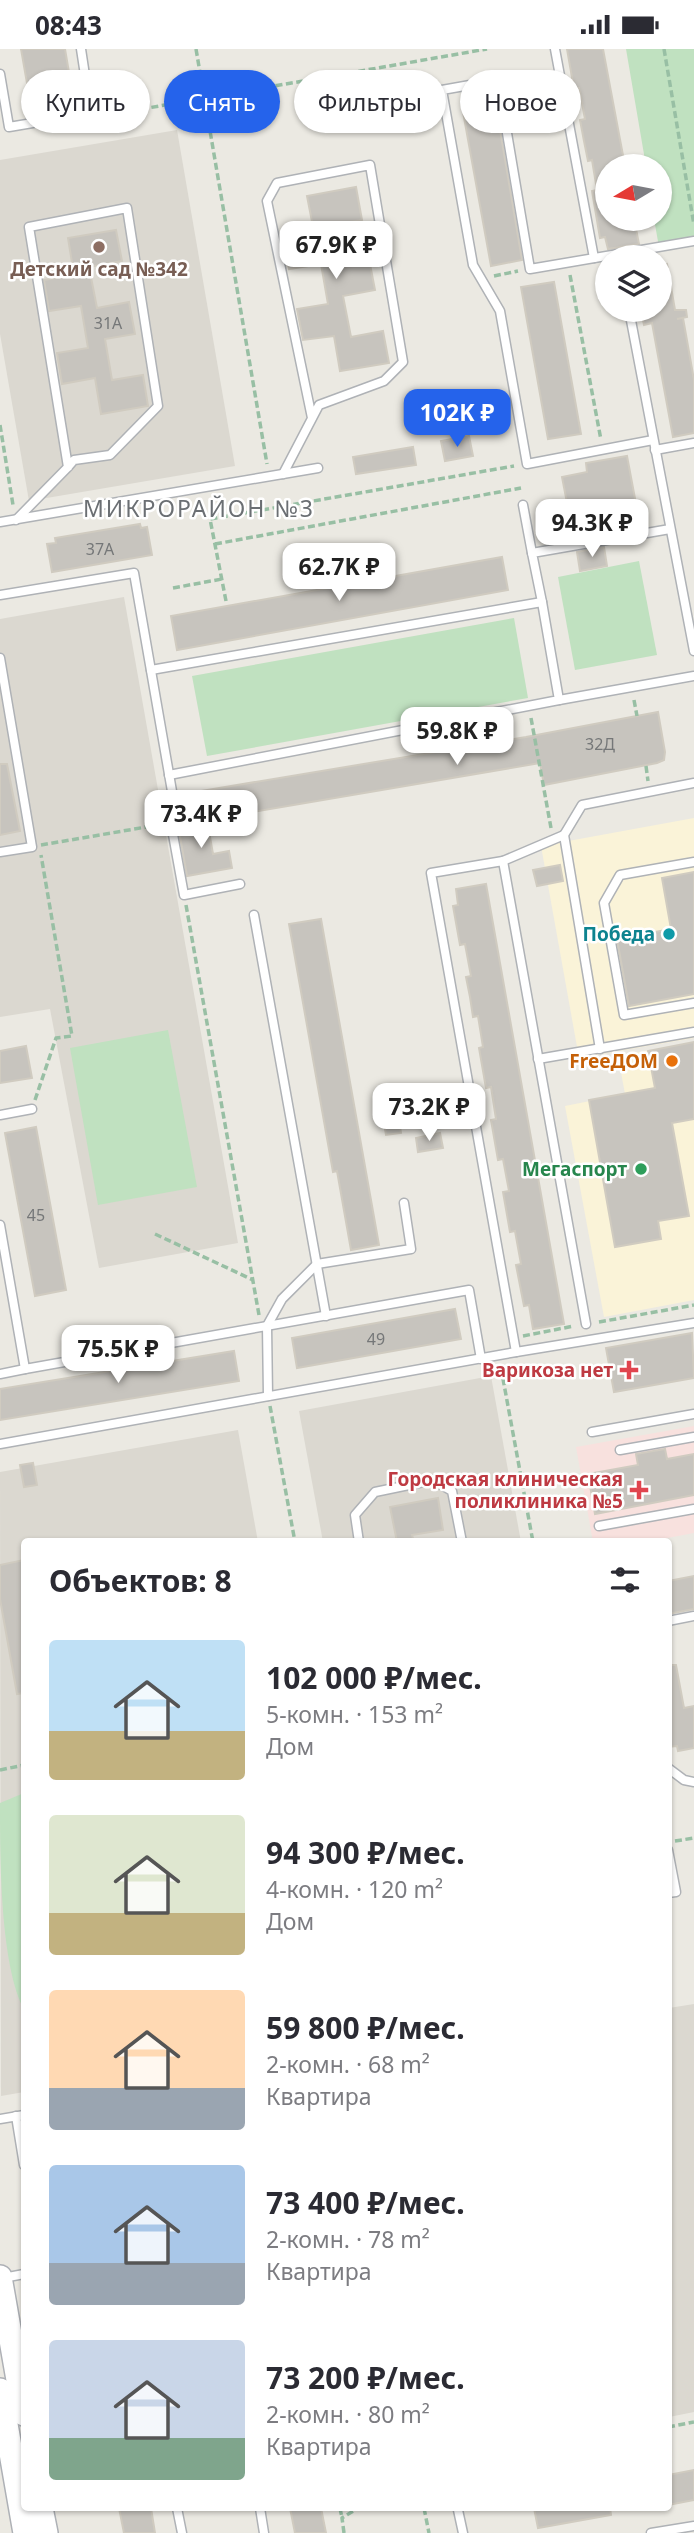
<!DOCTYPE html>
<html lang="ru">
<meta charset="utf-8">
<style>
:root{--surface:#fff;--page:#f7f7f7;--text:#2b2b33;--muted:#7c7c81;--accent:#2563eb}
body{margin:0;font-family:"Noto Sans",sans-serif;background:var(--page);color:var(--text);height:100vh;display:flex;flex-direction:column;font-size:26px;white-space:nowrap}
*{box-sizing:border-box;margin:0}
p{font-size:23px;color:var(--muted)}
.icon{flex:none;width:38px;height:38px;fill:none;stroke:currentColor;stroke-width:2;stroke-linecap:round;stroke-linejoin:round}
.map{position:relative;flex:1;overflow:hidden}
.panel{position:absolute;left:21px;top:1489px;width:651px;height:973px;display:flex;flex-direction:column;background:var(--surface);border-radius:7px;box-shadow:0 2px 5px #0004}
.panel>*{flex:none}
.top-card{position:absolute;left:21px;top:21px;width:653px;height:63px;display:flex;gap:14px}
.needle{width:46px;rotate:260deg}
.tools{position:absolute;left:595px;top:105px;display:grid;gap:14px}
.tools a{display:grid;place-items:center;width:77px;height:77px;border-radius:50%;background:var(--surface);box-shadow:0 2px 5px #0004;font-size:35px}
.price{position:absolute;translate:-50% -60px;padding:0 16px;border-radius:14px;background:#fff;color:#222;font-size:23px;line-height:46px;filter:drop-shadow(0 2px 4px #0008)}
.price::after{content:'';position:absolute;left:50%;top:42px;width:21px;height:16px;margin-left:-10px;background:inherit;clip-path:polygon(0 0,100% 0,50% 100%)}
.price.on{background:var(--accent);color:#fff}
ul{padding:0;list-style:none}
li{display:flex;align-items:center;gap:21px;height:175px;padding:0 28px}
li span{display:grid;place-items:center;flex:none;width:196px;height:140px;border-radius:7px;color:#555}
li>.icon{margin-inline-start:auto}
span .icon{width:84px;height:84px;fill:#fffc;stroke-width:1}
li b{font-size:30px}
h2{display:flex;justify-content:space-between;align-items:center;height:84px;padding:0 28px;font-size:30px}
.pill{padding:0 24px;border-radius:32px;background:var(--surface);box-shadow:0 2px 5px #0004;font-size:24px;line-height:63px}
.pill.on{background:var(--accent);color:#fff}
.status{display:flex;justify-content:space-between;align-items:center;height:49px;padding:0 35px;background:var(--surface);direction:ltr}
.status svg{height:19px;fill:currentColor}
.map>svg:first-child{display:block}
.commercial{fill:#faf3d8}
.education{fill:#dbd8d0}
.medical{fill:#f8e1de}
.green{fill:#c0e1c0}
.building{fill:#c7c4be;stroke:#d0cbc0;stroke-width:2}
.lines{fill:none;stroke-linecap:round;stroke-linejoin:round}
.service-casing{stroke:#afb2b6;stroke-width:11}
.secondary-casing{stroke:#aeb1b6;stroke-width:26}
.path{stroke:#98bfa4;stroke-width:3.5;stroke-dasharray:7 3.5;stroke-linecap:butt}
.service{stroke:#fff;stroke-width:8}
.secondary{stroke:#fff;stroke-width:23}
.education-dot{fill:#8d6e63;stroke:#fff;stroke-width:2.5}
.culture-dot{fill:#0f9aa8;stroke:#fff;stroke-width:2.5}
.food-dot{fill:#e8710a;stroke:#fff;stroke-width:2.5}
.leisure-dot{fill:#2e9e5b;stroke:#fff;stroke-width:2.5}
.health-dot{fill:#e0444e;stroke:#fff;stroke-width:2.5}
.labels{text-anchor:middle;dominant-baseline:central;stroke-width:5;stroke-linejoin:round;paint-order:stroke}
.number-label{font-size:16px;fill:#757778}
.education-label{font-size:19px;font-weight:bold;fill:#785e54;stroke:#fff}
.culture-label{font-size:19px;font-weight:bold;fill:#0d838f;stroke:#fff;text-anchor:end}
.food-label{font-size:19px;font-weight:bold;fill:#c56008;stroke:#fff;text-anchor:end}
.leisure-label{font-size:19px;font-weight:bold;fill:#27864d;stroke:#fff;text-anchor:end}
.health-label{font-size:19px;font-weight:bold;fill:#be3a42;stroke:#fff;text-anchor:end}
.quarter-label{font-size:23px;letter-spacing:2px;fill:#6b6f73;stroke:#fff}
</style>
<div class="status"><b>08:43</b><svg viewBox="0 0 49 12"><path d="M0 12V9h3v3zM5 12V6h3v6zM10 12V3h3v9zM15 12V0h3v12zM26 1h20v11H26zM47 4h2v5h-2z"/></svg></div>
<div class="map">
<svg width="694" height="2484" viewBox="0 0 694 2484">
<rect width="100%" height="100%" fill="#ebe9e2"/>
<g class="commercial">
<polygon points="694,769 694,989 579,1009 541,797"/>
<polygon points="694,993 694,1251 604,1268 565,1057 625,1045 618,1007"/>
</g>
<g class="education">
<polygon points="177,81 235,417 29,452 0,285 0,111"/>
<polygon points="124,548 238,1194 99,1219 50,960 0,968 0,570"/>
<polygon points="491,1327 521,1493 323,1493 299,1362"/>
<polygon points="238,1381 258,1493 24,1493 24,2043 1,2047 0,1423"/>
<polygon points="694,1955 694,2363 669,2368 669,1959"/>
</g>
<polygon class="medical" points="694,1377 694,1484 646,1493 593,1493 576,1398"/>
<g class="green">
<polygon points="626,0 694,0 694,192 659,198 654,170 660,170 660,117 646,117"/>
<polygon points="639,512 657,606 575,621 558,528"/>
<polygon points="514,569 528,649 207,707 192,627"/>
<polygon points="168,981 197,1138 98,1156 70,999"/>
<path d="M24,1744v217c-24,-45 -24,-151 -24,-207z"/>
</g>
<g class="building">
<polygon points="21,0 65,0 72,41 67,42 68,50 31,57"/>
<polygon points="567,0 603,0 625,117 607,117 607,170 634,170 639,195 608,200 605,188 600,189 592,142 597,141 592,111 588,112 584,92 580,71 585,70 579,39 574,40"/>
<polygon points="496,57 522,211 491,217 463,63"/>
<polygon points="356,138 362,171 331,176 338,215 369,210 375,241 343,247 351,288 383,282 389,314 340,322 334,287 303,291 297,260 328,255 321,215 289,220 284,188 314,183 307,147"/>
<polygon points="116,181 122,212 89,218 97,259 129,253 135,285 105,290 112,331 143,326 148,357 101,365 95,329 62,335 57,304 88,299 81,257 49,262 44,231 74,226 68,189"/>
<polygon points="667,215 675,261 686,261 687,268 677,270 683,269 694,331 694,384 673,388 652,274 644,276 641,261 660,261 660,216"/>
<polygon points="554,233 581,385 548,390 521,238"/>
<polygon points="469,387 473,407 445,412 441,392"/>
<polygon points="413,398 416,416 356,425 353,408"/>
<polygon points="627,407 640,476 574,490 562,428 587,423 586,414"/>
<polygon points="140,475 141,479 147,478 152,506 52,523 47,495 56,494 55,489"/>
<polygon points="604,498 607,517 580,522 577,503"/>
<polygon points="502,508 508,541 177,601 171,567"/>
<polygon points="658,663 665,703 664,711 657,714 544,736 540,714 200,772 195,743 526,688"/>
<polygon points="0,715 7,715 20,782 0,786"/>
<polygon points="207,771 213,805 229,802 232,819 187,827 178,776"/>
<polygon points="560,816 563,832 537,837 533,821"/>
<polygon points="694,823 694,945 629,957 617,890 671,880 662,829"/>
<polygon points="486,835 564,1275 533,1280 529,1256 524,1257 516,1216 521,1215 515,1182 510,1183 503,1143 509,1142 503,1110 498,1111 491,1071 496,1070 491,1038 486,1039 479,999 483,998 478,967 473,968 470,948 466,928 471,927 465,895 460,896 453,857 458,856 456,840"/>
<polygon points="321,870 379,1196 351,1201 337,1122 333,1123 289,875"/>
<polygon points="694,993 694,1070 672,1074 689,1167 658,1172 661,1190 615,1198 589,1051 655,1039 648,1002"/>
<polygon points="26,997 32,1029 0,1034 0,1002"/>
<polygon points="398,1065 401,1084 386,1086 383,1068"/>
<polygon points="36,1078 66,1241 35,1247 5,1084"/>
<polygon points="440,1084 443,1099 418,1103 416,1089"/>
<polygon points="455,1260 461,1290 297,1319 292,1289"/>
<polygon points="692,1284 694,1329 614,1343 606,1299"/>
<polygon points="234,1302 239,1332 0,1371 0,1340"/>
<polygon points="665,1400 667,1410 694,1405 694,1446 595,1465 588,1425 638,1416 636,1405"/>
<polygon points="33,1414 37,1436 24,1438 20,1416"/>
<polygon points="438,1449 443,1481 412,1486 414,1493 397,1493 390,1458"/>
<polygon points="24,1511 24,1644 17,1645 0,1550 0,1516"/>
<polygon points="694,1527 694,1560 668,1565 668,1532"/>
<polygon points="668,1616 676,1616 684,1659 694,1657 694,1699 678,1702 677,1697 668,1698"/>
<polygon points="694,2421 694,2451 668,2456 668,2426"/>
<polygon points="119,2459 151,2459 155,2484 124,2484"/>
<polygon points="290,2459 321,2459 326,2484 295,2484"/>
<polygon points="534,2459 610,2459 611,2466 538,2479"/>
</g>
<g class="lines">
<defs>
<g id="service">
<polyline points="555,0 594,209"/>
<polyline points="0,25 9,78 62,69 88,46 81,0"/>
<polyline points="629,261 694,602"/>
<polyline points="653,391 527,415 500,262 473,216 442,41 498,31 530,220 694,192"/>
<polyline points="655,401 694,394"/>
<polyline points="283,425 319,356 384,332 403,313 370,116 277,134 267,152 312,369"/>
<polyline points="523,456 532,504"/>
<polyline points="16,471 68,418 74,411 110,406 158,357 127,159 29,178 68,418"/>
<polyline points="0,473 318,419"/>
<polyline points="0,546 134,524 173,748 170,769 184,846 240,835"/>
<polyline points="542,553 532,504 670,480"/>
<polyline points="0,609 32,798 0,803"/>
<polyline points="151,621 542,553 559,651 169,726"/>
<polyline points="559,651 694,627"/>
<polyline points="503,812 564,786"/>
<polyline points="694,813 620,826 604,854 624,966 694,954"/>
<polyline points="254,866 326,1267"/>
<polyline points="600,1000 564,786 582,756 694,734"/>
<polyline points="538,1010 694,983"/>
<polyline points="0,1066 32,1060"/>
<polyline points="413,1071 473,1060"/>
<polyline points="0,1176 25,1320 469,1241 481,1310"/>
<polyline points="516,1303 694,1274"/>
<polyline points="0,1325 25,1320"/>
<polyline points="268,1347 267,1277 282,1250 317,1215 411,1200 404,1154"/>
<polyline points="592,1383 694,1365"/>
<polyline points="0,1395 516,1303 431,824 503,812 586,1275"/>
<polyline points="620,1401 694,1388"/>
<polyline points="599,1477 694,1460"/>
<polyline points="359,1493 355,1466 375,1443 433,1431 452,1442 462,1493"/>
<polyline points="668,1572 694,1567"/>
<polyline points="668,1719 684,1731 694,1733"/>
<polyline points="668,1801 676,1843 668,1844"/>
<polyline points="16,2067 24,2116"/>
<polyline points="0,2070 24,2066"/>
<polyline points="3,2229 24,2225"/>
<polyline points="177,2459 182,2484"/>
<polyline points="260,2459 264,2484"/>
<polyline points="458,2461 463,2484"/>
<polyline points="651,2484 694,2477"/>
</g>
<g id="secondary">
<polyline points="0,2228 24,2365"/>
<polyline points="0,2341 25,2484"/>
<polyline points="41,2459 46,2484"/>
</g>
</defs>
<use href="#service" class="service-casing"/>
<use href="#secondary" class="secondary-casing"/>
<g class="path">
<polyline points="196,0 267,415"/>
<polyline points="664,0 694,176"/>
<polyline points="79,71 487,0"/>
<polyline points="570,226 601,391"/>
<polyline points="494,227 518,222"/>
<polyline points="0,376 13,456"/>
<polyline points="215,495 521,439"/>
<polyline points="173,539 222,530"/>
<polyline points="226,552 210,470 514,417"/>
<polyline points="634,651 637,667"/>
<polyline points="531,669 551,779"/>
<polyline points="646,717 648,732"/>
<polyline points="41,796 158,776"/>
<polyline points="186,856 259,1266"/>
<polyline points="35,1051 56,989 72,987 41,806"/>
<polyline points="155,1185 253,1231"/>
<polyline points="599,1273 694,1256"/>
<polyline points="523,1287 574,1277"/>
<polyline points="501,1319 533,1493"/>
<polyline points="270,1357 295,1493"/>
<polyline points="0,1721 24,1716"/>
<polyline points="675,1792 694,1789"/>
<polyline points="668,2378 694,2373"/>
<polyline points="340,2459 342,2469"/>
<polyline points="424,2459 429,2484"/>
<polyline points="344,2484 342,2469 358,2459"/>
</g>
<use href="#service" class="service"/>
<use href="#secondary" class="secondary"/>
</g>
<circle class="education-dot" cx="99" cy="198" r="7"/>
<circle class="culture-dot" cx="669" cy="885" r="7"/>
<circle class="food-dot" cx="672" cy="1012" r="7"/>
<circle class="leisure-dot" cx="641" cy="1120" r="7"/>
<g class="health-dot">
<path d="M625.5 1310.5h7v7h7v7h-7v7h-7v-7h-7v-7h7z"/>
<path d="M635.5 1430.5h7v7h7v7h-7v7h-7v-7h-7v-7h7z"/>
</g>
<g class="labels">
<g class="number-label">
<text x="108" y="274">31А</text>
<text x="100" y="500">37А</text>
<text x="600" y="695">32Д</text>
<text x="36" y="1166">45</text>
<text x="376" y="1290">49</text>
</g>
<g class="education-label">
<text x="99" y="220">Детский сад №342</text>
</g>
<g class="culture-label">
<text x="655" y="885">Победа</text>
</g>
<g class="food-label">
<text x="658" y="1012">FreeДОМ</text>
</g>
<g class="leisure-label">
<text x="627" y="1120">Мегаспорт</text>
</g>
<g class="health-label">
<text x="613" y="1321">Варикоза нет</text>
<text x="623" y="1430">Городская клиническая<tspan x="623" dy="22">поликлиника №5</tspan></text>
</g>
<g class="quarter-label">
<text x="199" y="459">МИКРОРАЙОН №3</text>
</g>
</g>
</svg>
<div class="tools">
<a><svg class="needle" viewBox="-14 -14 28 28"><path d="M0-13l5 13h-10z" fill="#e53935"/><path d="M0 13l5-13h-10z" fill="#7c7c81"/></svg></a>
<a><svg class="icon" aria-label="layers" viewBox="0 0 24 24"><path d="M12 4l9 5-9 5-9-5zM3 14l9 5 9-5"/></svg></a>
</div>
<b class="price" style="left:336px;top:232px">67.9K ₽</b>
<b class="price on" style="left:457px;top:400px">102K ₽</b>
<b class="price" style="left:592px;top:510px">94.3K ₽</b>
<b class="price" style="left:339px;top:554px">62.7K ₽</b>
<b class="price" style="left:457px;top:718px">59.8K ₽</b>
<b class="price" style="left:201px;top:801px">73.4K ₽</b>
<b class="price" style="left:429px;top:1094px">73.2K ₽</b>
<b class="price" style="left:118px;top:1336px">75.5K ₽</b>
<div class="top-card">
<a class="pill">Купить</a>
<a class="pill on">Снять</a>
<a class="pill">Фильтры</a>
<a class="pill">Новое</a>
</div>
<section class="panel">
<h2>Объектов: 8<svg class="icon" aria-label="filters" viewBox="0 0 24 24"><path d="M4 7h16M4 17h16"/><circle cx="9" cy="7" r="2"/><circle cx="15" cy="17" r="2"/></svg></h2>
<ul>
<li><span style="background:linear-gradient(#bfe0f5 65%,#c2b280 0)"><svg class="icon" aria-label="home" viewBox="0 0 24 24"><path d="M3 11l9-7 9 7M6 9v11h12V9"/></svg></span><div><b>102 000 ₽/мес.</b><p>5-комн. · 153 m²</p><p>Дом</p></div></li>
<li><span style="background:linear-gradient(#dfe7d0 70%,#c2b280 0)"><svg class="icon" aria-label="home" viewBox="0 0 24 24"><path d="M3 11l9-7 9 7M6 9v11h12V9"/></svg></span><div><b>94 300 ₽/мес.</b><p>4-комн. · 120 m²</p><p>Дом</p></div></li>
<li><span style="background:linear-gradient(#ffd9b3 70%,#9aa5b1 0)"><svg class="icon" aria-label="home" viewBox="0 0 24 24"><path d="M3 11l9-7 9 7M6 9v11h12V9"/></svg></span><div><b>59 800 ₽/мес.</b><p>2-комн. · 68 m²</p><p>Квартира</p></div></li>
<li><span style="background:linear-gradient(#a9c7e8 70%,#9aa5b1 0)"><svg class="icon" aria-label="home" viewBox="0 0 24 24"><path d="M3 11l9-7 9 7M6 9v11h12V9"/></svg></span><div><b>73 400 ₽/мес.</b><p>2-комн. · 78 m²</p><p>Квартира</p></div></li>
<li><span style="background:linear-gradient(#c9d6e8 70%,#7fa58c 0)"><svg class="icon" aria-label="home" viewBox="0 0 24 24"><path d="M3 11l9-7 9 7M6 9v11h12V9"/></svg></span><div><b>73 200 ₽/мес.</b><p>2-комн. · 80 m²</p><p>Квартира</p></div></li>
</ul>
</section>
</div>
